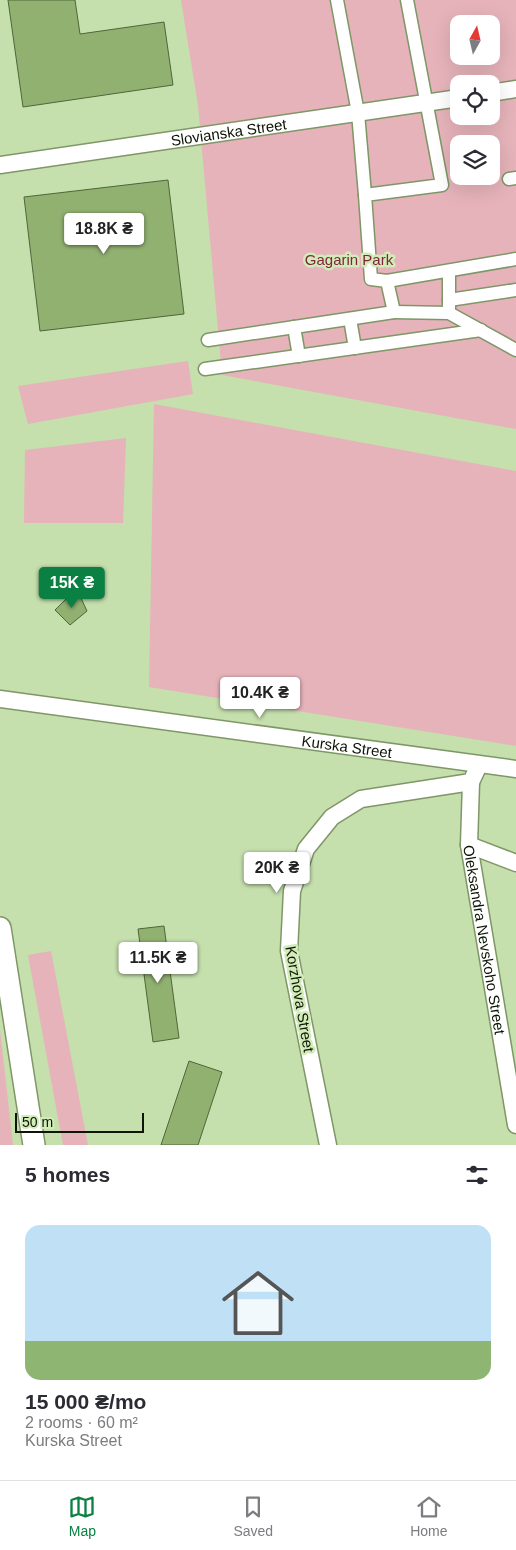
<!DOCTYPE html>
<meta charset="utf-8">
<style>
:root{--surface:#fff;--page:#f2f2f3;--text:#2b2b33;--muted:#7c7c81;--line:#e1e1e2;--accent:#0b8043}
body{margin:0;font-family:Arial,sans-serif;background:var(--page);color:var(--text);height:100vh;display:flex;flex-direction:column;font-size:19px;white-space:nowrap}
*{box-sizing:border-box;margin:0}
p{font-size:16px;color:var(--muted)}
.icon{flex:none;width:28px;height:28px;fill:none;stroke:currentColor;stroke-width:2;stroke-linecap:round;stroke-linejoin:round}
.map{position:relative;height:1145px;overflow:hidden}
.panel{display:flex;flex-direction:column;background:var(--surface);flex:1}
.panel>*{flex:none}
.needle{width:32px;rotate:8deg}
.fabs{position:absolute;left:450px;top:15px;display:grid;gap:10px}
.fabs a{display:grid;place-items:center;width:50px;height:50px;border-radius:10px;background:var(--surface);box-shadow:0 5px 20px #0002;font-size:25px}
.scale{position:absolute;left:15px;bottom:12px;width:129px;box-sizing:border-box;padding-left:5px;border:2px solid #0d1504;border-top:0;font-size:14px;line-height:18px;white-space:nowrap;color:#0d1504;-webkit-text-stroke:4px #d2ecb9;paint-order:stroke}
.price{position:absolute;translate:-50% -42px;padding:0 11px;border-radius:5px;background:#fff;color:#222;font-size:16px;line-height:32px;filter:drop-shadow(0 1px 2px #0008)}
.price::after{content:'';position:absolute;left:50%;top:30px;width:15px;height:11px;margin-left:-8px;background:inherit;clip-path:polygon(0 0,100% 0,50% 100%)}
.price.current{background:var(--accent);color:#fff}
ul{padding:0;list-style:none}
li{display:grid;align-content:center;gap:10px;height:265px;padding:0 25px}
li span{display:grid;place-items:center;height:155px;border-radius:15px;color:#555}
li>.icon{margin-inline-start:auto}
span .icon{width:90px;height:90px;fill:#fffc;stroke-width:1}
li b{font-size:21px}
h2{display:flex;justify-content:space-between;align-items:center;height:60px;padding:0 25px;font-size:21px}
.tab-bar{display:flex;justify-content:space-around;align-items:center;height:70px;border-top:1px solid var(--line);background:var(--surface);font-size:14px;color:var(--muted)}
.tab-bar a{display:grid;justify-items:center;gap:2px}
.tab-bar .current{color:var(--accent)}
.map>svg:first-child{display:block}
.green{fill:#e6b3ba;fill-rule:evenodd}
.building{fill:#91b171;stroke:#506639}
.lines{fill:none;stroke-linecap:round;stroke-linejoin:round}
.pedestrian-casing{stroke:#7f9667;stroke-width:15}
.minor-casing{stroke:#7f9667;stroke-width:19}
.tertiary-casing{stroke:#7f9667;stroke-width:24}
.pedestrian{stroke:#fff;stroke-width:12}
.minor{stroke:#fff;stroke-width:16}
.tertiary{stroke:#fff;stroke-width:21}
.labels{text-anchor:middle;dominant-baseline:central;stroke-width:5;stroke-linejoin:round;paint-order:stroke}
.street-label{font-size:15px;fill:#0d1504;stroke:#d2ecb9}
.park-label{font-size:15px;fill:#80253c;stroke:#d2ecb9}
</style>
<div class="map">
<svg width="516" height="1145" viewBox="0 0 516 1145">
<rect width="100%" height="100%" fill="#c5dfad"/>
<g class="green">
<path d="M181,0h335v429l-294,-54 -24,-270zM459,24h32v32h-32zM459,84h32v32h-32zM459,144h32v32h-32z"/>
<polygon points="188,361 193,394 28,424 18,386"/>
<polygon points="154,404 516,471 516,746 149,687"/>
<polygon points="126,438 123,523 24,523 25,450"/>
<polygon points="51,951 88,1145 63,1145 28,955"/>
<polygon points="0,1030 13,1145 0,1145"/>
</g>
<g class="building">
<polygon points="8,0 75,0 80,34 164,22 173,85 23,107"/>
<polygon points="168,180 184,314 40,331 24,197"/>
<polygon points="72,593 80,596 87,611 70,625 55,610"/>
<polygon points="164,926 179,1038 153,1042 138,929"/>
<polygon points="189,1061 222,1072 198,1145 161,1145"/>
</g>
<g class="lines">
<defs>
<g id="pedestrian">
<polyline points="337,0 358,113 365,195"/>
<polyline points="509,179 516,178"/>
<polyline points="449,271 449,308"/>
<polyline points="387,281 516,259"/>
<polyline points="449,300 516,290"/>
<polyline points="394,312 449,313 516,350"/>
<polyline points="350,319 355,348"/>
<polyline points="294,327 299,356"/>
<polyline points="208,340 394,312 387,281 371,279 365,195 442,185 407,0"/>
<polyline points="205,369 481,330"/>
</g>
<g id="minor">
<polyline points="491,93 516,89"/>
<path id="s1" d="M0,165l459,-67"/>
<path id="s2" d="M0,699l516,70"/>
<path id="s3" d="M471,782l-2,63 47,280"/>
<polyline points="469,845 516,863"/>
<polyline points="328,1145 289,951 292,891 306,849 332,817 361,799 471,782 479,765"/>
</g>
<polyline id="tertiary" points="0,928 34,1145"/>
</defs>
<use href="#pedestrian" class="pedestrian-casing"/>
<use href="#minor" class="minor-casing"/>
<use href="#tertiary" class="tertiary-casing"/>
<use href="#pedestrian" class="pedestrian"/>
<use href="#minor" class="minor"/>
<use href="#tertiary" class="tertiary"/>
</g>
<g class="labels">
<g class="street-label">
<text stroke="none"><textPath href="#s1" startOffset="231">Slovianska Street</textPath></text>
<text stroke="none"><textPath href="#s2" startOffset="350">Kurska Street</textPath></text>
<text stroke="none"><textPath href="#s3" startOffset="159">Oleksandra Nevskoho Street</textPath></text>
<text transform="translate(300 999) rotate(80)">Korzhova Street</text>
</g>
<g class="park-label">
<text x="349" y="259">Gagarin Park</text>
</g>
</g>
</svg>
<div class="fabs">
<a><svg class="needle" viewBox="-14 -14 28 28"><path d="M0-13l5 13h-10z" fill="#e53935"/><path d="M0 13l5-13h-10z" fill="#7c7c81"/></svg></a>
<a><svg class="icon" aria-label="locate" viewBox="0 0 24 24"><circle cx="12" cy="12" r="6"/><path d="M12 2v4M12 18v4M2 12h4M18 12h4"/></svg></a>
<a><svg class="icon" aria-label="layers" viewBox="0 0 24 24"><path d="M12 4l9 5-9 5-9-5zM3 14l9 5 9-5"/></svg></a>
</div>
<div class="scale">50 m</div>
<b class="price" style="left:104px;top:255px">18.8K ₴</b>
<b class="price current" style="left:72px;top:609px">15K ₴</b>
<b class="price" style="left:260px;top:719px">10.4K ₴</b>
<b class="price" style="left:277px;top:894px">20K ₴</b>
<b class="price" style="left:158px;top:984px">11.5K ₴</b>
</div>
<section class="panel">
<h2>5 homes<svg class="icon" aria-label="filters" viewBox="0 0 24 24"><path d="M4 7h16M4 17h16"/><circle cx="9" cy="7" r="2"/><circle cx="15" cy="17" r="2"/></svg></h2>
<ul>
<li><span style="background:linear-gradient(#bfe0f5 75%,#8fb573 0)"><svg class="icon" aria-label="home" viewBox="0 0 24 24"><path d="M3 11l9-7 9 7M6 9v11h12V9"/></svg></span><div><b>15 000 ₴/mo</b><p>2 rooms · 60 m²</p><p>Kurska Street</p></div></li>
</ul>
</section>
<nav class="tab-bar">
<a class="current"><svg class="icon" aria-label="map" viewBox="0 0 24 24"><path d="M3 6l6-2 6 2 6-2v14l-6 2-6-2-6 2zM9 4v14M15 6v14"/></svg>Map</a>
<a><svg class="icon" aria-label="saved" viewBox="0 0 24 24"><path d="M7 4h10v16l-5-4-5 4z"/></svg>Saved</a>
<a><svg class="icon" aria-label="home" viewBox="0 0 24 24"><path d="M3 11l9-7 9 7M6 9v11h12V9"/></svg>Home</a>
</nav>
